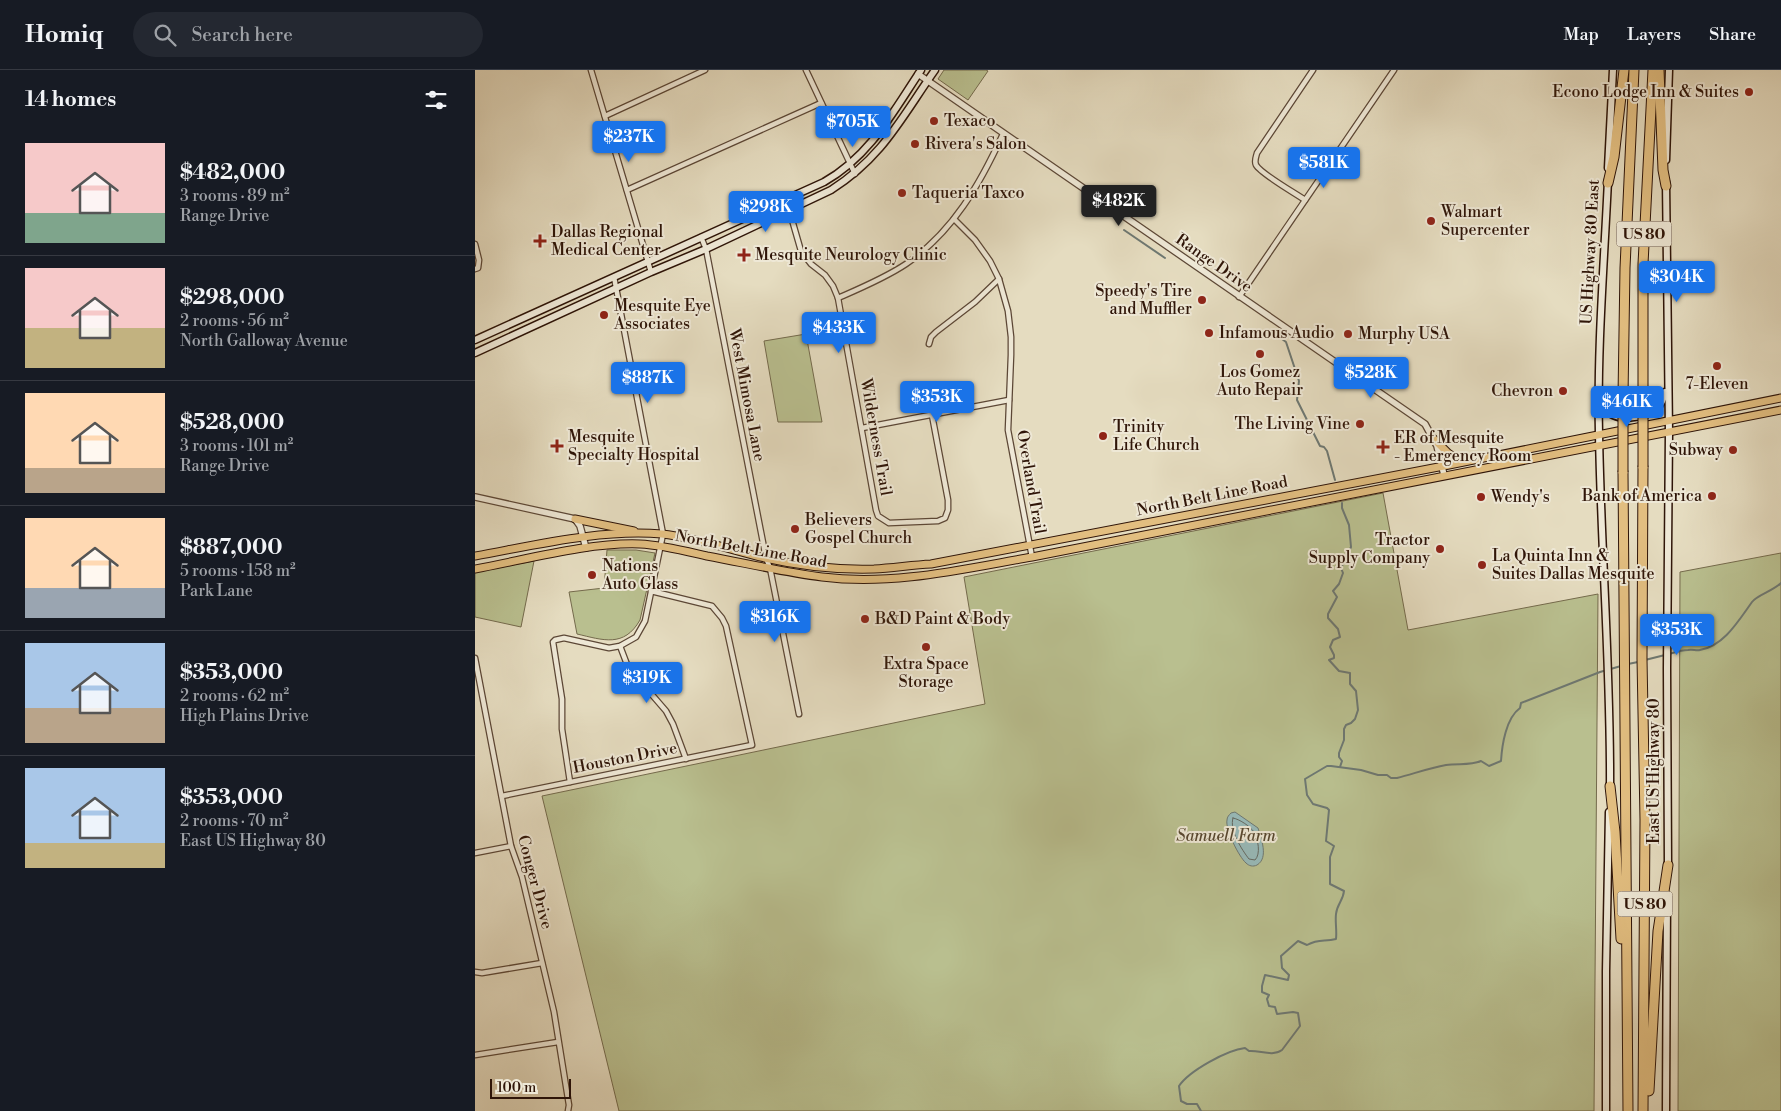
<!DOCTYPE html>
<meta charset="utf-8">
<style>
:root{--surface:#171b24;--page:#242831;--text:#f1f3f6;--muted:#9ea1a6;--line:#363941;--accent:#1a73e8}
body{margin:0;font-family:"Libre Bodoni",serif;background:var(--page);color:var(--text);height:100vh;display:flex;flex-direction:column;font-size:19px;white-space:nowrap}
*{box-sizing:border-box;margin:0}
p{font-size:16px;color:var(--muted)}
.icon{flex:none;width:28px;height:28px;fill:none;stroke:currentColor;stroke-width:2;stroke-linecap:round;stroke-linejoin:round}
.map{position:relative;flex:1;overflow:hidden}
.sheet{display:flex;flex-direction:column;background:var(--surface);width:475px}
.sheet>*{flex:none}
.scale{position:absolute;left:15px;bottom:12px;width:81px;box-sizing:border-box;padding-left:5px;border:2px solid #2f1508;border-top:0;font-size:14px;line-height:18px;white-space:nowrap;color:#2f1508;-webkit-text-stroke:4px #eee8d6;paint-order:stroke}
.price{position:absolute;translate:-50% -42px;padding:0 11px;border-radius:5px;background:var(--accent);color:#fff;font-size:16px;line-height:32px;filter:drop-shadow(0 1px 2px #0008)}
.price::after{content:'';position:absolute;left:50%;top:30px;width:15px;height:11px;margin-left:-8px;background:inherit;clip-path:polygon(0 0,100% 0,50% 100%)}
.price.active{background:#222;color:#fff}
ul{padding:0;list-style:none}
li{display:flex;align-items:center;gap:15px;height:125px;padding:0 25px}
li+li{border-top:1px solid var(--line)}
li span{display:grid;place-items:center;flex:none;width:140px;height:100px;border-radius:0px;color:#555}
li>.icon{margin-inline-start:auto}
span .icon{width:60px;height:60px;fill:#fffc;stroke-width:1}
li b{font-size:21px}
h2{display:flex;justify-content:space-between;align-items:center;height:60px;padding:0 25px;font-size:21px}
header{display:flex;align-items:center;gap:30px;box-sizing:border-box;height:70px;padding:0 25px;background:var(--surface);border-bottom:1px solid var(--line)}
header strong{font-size:24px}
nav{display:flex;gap:28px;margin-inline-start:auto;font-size:18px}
.search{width:350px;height:45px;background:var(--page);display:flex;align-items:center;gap:12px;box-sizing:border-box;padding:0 18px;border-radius:28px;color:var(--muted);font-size:19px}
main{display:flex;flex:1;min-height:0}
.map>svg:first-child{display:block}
.green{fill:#b9bf8f;stroke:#746a4c}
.water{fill:#98bab9;stroke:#6e7872}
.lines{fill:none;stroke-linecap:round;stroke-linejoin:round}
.shore{stroke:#646860;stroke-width:1}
.stream{stroke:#6e7872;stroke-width:2}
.minor-casing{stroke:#5c4736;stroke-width:7}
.tertiary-casing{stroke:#5c4736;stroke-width:8}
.secondary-casing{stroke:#2f1508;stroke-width:9}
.primary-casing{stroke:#2f1508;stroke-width:9}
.motorway-casing{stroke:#2f1508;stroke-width:11}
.minor{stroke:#eee8d6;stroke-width:4.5}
.tertiary{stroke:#eee8d6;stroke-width:5.5}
.secondary{stroke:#eee8d6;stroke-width:6}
.primary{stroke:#e2be80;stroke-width:7}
.motorway{stroke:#e2be80;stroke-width:9}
.motorway-bridge-casing{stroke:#2f1508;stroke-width:11;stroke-linecap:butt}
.motorway-bridge{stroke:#e2be80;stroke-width:9}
.poi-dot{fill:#8f2418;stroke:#eee8d6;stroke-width:2}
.labels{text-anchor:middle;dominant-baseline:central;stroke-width:4;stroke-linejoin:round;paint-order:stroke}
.shield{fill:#eee8d6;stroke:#685446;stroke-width:1}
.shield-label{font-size:15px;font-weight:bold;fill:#2f1508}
.poi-label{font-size:16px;fill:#2f1508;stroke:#eee8d6;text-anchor:start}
.street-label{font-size:16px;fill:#2f1508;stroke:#eee8d6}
.park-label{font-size:16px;font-style:italic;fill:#584830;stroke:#eee8d6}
</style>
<header>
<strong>Homiq</strong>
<div class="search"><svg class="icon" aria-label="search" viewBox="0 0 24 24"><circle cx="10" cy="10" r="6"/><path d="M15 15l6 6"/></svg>Search here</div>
<nav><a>Map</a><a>Layers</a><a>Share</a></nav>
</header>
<main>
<section class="sheet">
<h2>14 homes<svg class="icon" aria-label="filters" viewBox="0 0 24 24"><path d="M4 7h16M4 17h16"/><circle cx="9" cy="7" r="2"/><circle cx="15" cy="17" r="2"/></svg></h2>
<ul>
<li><span style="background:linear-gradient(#f6c9c9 70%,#7fa58c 0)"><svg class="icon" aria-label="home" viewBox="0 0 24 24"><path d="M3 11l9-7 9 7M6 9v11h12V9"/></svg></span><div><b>$482,000</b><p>3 rooms · 89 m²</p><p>Range Drive</p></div></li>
<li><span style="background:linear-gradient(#f6c9c9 60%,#c2b280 0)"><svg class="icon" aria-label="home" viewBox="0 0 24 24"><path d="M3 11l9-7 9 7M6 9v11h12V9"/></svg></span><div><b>$298,000</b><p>2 rooms · 56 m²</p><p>North Galloway Avenue</p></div></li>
<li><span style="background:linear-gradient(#ffd9b3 75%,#b9a48a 0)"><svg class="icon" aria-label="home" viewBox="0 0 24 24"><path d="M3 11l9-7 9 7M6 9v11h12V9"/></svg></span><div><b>$528,000</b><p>3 rooms · 101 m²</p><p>Range Drive</p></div></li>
<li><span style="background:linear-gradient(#ffd9b3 70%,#9aa5b1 0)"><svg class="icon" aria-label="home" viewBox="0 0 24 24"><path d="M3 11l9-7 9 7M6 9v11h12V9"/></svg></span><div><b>$887,000</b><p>5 rooms · 158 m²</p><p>Park Lane</p></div></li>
<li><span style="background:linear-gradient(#a9c7e8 65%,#b9a48a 0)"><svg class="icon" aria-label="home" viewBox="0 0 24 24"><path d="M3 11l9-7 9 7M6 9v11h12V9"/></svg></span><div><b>$353,000</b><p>2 rooms · 62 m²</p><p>High Plains Drive</p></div></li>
<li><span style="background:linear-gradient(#a9c7e8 75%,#c2b280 0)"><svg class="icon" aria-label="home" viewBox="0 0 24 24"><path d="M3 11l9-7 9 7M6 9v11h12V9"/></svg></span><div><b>$353,000</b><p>2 rooms · 70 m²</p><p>East US Highway 80</p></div></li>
</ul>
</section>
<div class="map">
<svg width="1306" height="1041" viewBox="0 0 1306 1041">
<rect width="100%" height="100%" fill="#e5dcc0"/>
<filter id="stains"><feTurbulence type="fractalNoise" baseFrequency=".004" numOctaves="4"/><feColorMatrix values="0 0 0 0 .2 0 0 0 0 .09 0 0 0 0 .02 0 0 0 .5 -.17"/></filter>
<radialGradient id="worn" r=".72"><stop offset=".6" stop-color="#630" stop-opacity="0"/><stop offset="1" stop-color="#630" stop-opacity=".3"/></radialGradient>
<g class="green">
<polygon points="469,0 511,0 513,1 493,30 463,9"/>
<polygon points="331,264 347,352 303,352 289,271"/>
<polygon points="908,423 933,560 1123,524 1119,1041 144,1041 67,726 510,634 489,507"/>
<path d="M132,480h29l19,3 -15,67c-16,28 -37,20 -63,14l-8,-42 35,-4z"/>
<polygon points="1306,483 1306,1041 1203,1041 1205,502"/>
<polygon points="59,491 46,557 0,547 0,502"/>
</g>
<path class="water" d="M760,742l23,16c3,10 11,30 -1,37 -4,2 -8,1 -11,-2 -7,-6 -21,-34 -19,-43 0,-3 2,-5 4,-7z"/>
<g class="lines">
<path class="shore" d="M758,748c6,1 17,8 21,14 4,7 7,22 1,28l-6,-1c-7,-9 -20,-29 -16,-41z"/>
<g class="stream">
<polyline points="649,160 690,188"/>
<polyline points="803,266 811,272 824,311 822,330 845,376 849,377 852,381 860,410"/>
<path d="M1194,584c7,-2 13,-4 19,-4 5,-1 8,1 12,0 24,-4 39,-30 52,-48 5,-7 21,-11 29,-19"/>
<polyline points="1170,590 1190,585"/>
<polyline points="1153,594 1163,592"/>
<polyline points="865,697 867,691 864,687 864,683 869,670 869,659 871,655 876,653 880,649 883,640 881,621 875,614 875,603 864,601 854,590 859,588 859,585 855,577 858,570 865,567 863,559 853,548 853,544 862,527 858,521 864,514 868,503 866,498 876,477 874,455 867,438 867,433"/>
<path d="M726,1041l-4,-7h-10l-6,-3 -2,-15c10,-15 48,-36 66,-38l4,3c11,-1 23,6 33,-1l18,-24 -2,-13 -5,-1 -16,2 -2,-7 -6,-1 -2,-7 2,-4 -7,-3v-6l3,-11 23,5 1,-5 -7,-7 -1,-12 17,-15 9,4c12,-7 17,-3 29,-6 1,-9 -1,-17 0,-25 1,-10 7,-13 8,-23l-14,-7v-27l4,-11 -8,-5 3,-31 -2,-2 -14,-4 -6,-9 -2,-16 22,-13h4l30,4 17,5h9l4,3h6c16,-4 32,-10 49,-13 12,-2 24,1 35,-4l8,5 12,-5c1,-16 5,-43 19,-53l1,-5 79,-31 21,-6"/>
</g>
<defs>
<g id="minor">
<polyline points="116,0 176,202"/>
<polyline points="331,0 380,104"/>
<polyline points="130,46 230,0"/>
<polyline points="152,120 346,33"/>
<polyline points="311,129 326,181 336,194 350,205 358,216 363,228 401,440 403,446 414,453 463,451 470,448 473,440 473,430 457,345"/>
<path d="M830,130c-10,-7 -44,-26 -49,-35 -2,-4 0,-8 1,-12l56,-83"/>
<polyline points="479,149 500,170 515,191 524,209 533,241 536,267 536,285 533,360 557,487"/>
<polyline points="226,167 231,179 291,488 295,498 324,644"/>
<polyline points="0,174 4,190 3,198 0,199"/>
<polyline points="764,227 919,0"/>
<path d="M363,228c23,-10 47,-20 68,-34 47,-32 74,-80 97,-130"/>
<polyline points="454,274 456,267 461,262 500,232 524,209"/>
<polyline points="387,358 534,330"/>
<polyline points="145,576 153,597 191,641 198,654 211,689"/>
<polyline points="0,588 36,776 47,807 79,942 94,1035 93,1041"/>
<polyline points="95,712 87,659 87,629 78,572 80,570 89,568 134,578 145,576 161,567 170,551 188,464 139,207"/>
<polyline points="27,726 277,675 251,556 247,548 237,536 176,521"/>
<polyline points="0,783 36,776"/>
<polyline points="0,902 7,903 67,893"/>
<polyline points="0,985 83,972"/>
</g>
<g id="tertiary">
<polyline points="443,4 950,354 962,376 969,405"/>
<polyline points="0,427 100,449 105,456 111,478"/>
</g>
<g id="secondary">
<polyline points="1191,90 1194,0"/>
<polyline points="1133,98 1138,0"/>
<path d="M1133,110c-4,85 -11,169 -9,254 2,119 12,237 11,356"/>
<polyline points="1191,112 1194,362 1192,598 1193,797"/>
<path d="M0,270l349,-158c46,-26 69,-70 97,-112"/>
<path d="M0,283l176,-81 55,-23 125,-59c52,-33 70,-72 104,-120"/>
<path d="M1126,324c1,5 2,11 5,15 9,14 39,9 50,0 5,-4 8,-11 9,-17"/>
<polyline points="1131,1041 1131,901 1134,742"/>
<polyline points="1191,1041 1192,825"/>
</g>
<g id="primary">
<polyline points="959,369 973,383 986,392"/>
<polyline points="100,449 159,461"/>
<path d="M0,486c61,-11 125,-27 187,-22 36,4 69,16 103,24 35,8 73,12 109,11 19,-1 38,-4 57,-5l518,-99 332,-67"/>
<path d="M0,499c50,-9 114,-27 165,-25 22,1 45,7 67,12 38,7 76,16 115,21 71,9 141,-8 210,-20l749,-147"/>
</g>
<g id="motorway">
<polyline points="1184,0 1188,100 1191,116"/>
<polyline points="1133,113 1139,87 1149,0"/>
<polyline points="1148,326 1150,198 1159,0"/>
<polyline points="1168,327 1168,194 1178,0"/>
<polyline points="1168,397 1167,589 1170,750 1168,1041"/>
<polyline points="1148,402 1153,1041"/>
<polyline points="1135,716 1140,762 1146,869"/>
<polyline points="1174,1021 1183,861 1193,795"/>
</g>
</defs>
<use href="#minor" class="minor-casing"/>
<use href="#tertiary" class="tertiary-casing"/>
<use href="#secondary" class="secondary-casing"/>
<use href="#primary" class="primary-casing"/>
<use href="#motorway" class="motorway-casing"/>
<use href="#minor" class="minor"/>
<use href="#tertiary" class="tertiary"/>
<use href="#secondary" class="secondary"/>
<use href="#primary" class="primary"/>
<use href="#motorway" class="motorway"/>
<defs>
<g id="motorway-bridge">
<polyline points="1168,397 1168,327"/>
<polyline points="1148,402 1148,326"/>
</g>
</defs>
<use href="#motorway-bridge" class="motorway-bridge-casing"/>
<use href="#motorway-bridge" class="motorway-bridge"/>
</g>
<g class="poi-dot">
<circle cx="1274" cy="22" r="5"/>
<circle cx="459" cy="51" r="5"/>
<circle cx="440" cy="74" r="5"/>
<circle cx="427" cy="123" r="5"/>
<circle cx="956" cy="151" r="5"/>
<path d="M62.5 163.5h5v5h5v5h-5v5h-5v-5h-5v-5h5z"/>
<path d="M266.5 177.5h5v5h5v5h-5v5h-5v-5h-5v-5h5z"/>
<circle cx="727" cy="230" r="5"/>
<circle cx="129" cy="245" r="5"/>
<circle cx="734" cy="263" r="5"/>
<circle cx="873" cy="264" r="5"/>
<circle cx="785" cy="284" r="5"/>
<circle cx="1242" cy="296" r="5"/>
<circle cx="1088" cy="321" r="5"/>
<circle cx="885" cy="354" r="5"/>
<circle cx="628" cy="366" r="5"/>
<path d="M79.5 368.5h5v5h5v5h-5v5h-5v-5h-5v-5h5z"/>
<path d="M905.5 369.5h5v5h5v5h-5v5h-5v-5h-5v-5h5z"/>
<circle cx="1258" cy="380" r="5"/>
<circle cx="1237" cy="426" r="5"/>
<circle cx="1006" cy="427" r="5"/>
<circle cx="320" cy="459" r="5"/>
<circle cx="965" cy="479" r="5"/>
<circle cx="1007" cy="495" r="5"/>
<circle cx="117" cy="505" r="5"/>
<circle cx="390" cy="549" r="5"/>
<circle cx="451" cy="577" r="5"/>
</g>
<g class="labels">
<g class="shield">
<rect x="1141.5" y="151.5" width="55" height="25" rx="4"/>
<rect x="1142.5" y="821.5" width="55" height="25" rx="4"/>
</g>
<g class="shield-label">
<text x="1169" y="164">US 80</text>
<text x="1170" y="834">US 80</text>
</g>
<g class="poi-label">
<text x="1264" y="22" text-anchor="end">Econo Lodge Inn &amp; Suites</text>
<text x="469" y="51">Texaco</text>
<text x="450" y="74">Rivera's Salon</text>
<text x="437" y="123">Taqueria Taxco</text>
<text x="966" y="142">Walmart<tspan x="966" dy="18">Supercenter</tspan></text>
<text x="76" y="162">Dallas Regional<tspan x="76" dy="18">Medical Center</tspan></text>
<text x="280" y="185">Mesquite Neurology Clinic</text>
<text x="717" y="221" text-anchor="end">Speedy's Tire<tspan x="717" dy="18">and Muffler</tspan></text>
<text x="139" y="236">Mesquite Eye<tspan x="139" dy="18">Associates</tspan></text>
<text x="744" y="263">Infamous Audio</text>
<text x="883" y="264">Murphy USA</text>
<text x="785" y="302" text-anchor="middle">Los Gomez<tspan x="785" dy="18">Auto Repair</tspan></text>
<text x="1242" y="314" text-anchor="middle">7-Eleven</text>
<text x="1078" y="321" text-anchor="end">Chevron</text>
<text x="875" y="354" text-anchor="end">The Living Vine</text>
<text x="638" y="357">Trinity<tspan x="638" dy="18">Life Church</tspan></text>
<text x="93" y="367">Mesquite<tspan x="93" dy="18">Specialty Hospital</tspan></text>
<text x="919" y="368">ER of Mesquite<tspan x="919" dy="18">- Emergency Room</tspan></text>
<text x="1248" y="380" text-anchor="end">Subway</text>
<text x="1227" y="426" text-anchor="end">Bank of America</text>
<text x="1016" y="427">Wendy's</text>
<text x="330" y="450">Believers<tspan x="330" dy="18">Gospel Church</tspan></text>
<text x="955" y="470" text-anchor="end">Tractor<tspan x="955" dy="18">Supply Company</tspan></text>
<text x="1017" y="486">La Quinta Inn &amp;<tspan x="1017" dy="18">Suites Dallas Mesquite</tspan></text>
<text x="127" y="496">Nations<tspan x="127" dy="18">Auto Glass</tspan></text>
<text x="400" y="549">B&amp;D Paint &amp; Body</text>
<text x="451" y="594" text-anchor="middle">Extra Space<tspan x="451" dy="18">Storage</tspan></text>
</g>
<g class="street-label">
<text transform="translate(1115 182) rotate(-87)">US Highway 80 East</text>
<text transform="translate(739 193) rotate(35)">Range Drive</text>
<text transform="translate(272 325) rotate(79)">West Mimosa Lane</text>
<text transform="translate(401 367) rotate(80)">Wilderness Trail</text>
<text transform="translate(556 412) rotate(80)">Overland Trail</text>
<text transform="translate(737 426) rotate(-11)">North Belt Line Road</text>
<text transform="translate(276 479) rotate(10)">North Belt Line Road</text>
<text transform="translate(150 688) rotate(-11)">Houston Drive</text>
<text transform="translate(1179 701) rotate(-90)">East US Highway 80</text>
<text transform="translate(60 812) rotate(75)">Conger Drive</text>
</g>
<g class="park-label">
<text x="751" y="766">Samuell Farm</text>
</g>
</g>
<rect width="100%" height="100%" filter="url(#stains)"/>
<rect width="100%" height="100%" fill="url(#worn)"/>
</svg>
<div class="scale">100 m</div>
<b class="price" style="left:378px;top:78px">$705K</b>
<b class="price" style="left:154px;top:93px">$237K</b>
<b class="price" style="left:849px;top:119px">$581K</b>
<b class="price active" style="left:644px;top:157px">$482K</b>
<b class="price" style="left:291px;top:163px">$298K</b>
<b class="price" style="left:1202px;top:233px">$304K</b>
<b class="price" style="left:364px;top:284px">$433K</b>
<b class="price" style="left:896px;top:329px">$528K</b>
<b class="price" style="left:173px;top:334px">$887K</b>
<b class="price" style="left:462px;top:353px">$353K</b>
<b class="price" style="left:1152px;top:358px">$461K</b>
<b class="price" style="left:300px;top:573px">$316K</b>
<b class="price" style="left:1202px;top:586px">$353K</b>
<b class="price" style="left:172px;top:634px">$319K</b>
</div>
</main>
